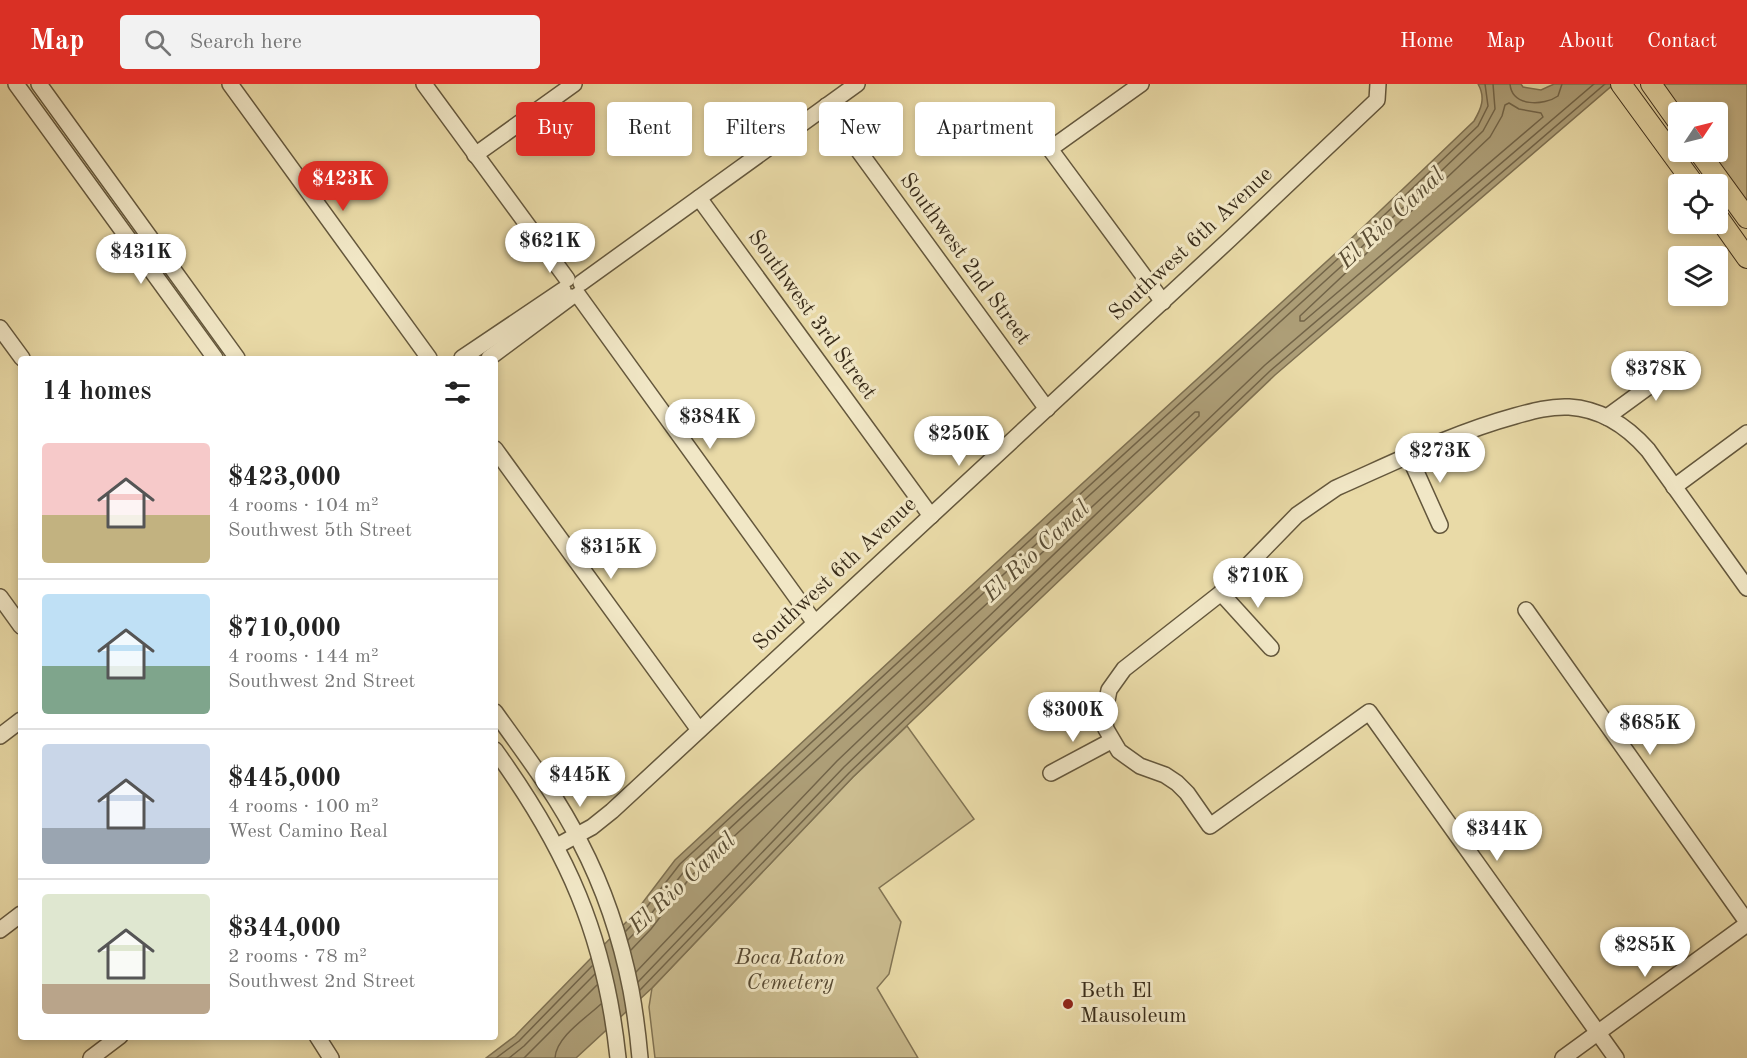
<!DOCTYPE html>
<meta charset="utf-8">
<style>
:root{--surface:#fff;--page:#f2f2f2;--text:#222;--muted:#767676;--line:#e0e0e0;--accent:#d93025}
body{margin:0;font-family:"Old Standard TT",serif;background:var(--page);color:var(--text);height:100vh;display:flex;flex-direction:column;font-size:22px;white-space:nowrap}
*{box-sizing:border-box;margin:0}
p{font-size:20px;color:var(--muted)}
.icon{flex:none;width:33px;height:33px;fill:none;stroke:currentColor;stroke-width:2;stroke-linecap:round;stroke-linejoin:round}
.map{position:relative;flex:1;overflow:hidden}
.drawer{position:absolute;left:18px;top:272px;width:480px;height:684px;display:flex;flex-direction:column;background:var(--surface);border-radius:6px;box-shadow:0 3px 9px #0003}
.drawer>*{flex:none}
.guide{position:absolute;left:516px;top:18px;width:570px;height:54px;display:flex;gap:12px}
.needle{width:39px;rotate:55deg}
.controls{position:absolute;left:1668px;top:18px;display:grid;gap:12px}
.controls a{display:grid;place-items:center;width:60px;height:60px;border-radius:6px;background:var(--surface);box-shadow:0 3px 9px #0003;font-size:30px}
.price{position:absolute;translate:-50% -51px;padding:0 14px;border-radius:21px;background:#fff;color:#222;font-size:20px;line-height:39px;filter:drop-shadow(0 2px 3px #0008)}
.price::after{content:'';position:absolute;left:50%;top:36px;width:18px;height:14px;margin-left:-9px;background:inherit;clip-path:polygon(0 0,100% 0,50% 100%)}
.price.on{background:var(--accent);color:#fff}
ul{padding:0;list-style:none}
li{display:flex;align-items:center;gap:18px;height:150px;padding:0 24px}
li+li{border-top:2px solid var(--line)}
li span{display:grid;place-items:center;flex:none;width:168px;height:120px;border-radius:6px;color:#555}
li>.icon{margin-inline-start:auto}
span .icon{width:72px;height:72px;fill:#fffc;stroke-width:1}
li b{font-size:26px}
h2{display:flex;justify-content:space-between;align-items:center;height:72px;padding:0 24px;font-size:26px}
.pill{padding:0 21px;border-radius:6px;background:var(--surface);box-shadow:0 3px 9px #0003;font-size:21px;line-height:54px}
.pill.on{background:var(--accent);color:#fff}
header{display:flex;align-items:center;gap:36px;box-sizing:border-box;height:84px;padding:0 30px;background:var(--accent);color:#fff}
header strong{font-size:28px}
nav{display:flex;gap:33px;margin-inline-start:auto;font-size:21px}
.search{width:420px;height:54px;background:var(--page);display:flex;align-items:center;gap:15px;box-sizing:border-box;padding:0 21px;border-radius:6px;color:var(--muted);font-size:22px}
.map>svg:first-child{display:block}
.green{fill:#cbbc8f;stroke:#827454;stroke-width:1.5}
.water{fill:#ad9e77;stroke:#7e7051;stroke-width:1.5}
.lines{fill:none;stroke-linecap:round;stroke-linejoin:round}
.shore{stroke:#726448;stroke-width:1.5}
.minor-casing{stroke:#64573c;stroke-width:18}
.major-casing{stroke:#382b19;stroke-width:22}
.minor{stroke:#f1e7c6;stroke-width:15}
.major{stroke:#e9daa7;stroke-width:20}
.poi-dot{fill:#8f2418;stroke:#f1e7c6;stroke-width:2}
.labels{text-anchor:middle;dominant-baseline:central;stroke-width:6;stroke-linejoin:round;paint-order:stroke}
.street-label{font-size:22px;fill:#382b19;stroke:#f1e7c6}
.park-label{font-size:22px;font-style:italic;fill:#554831;stroke:#f1e7c6}
.poi-label{font-size:22px;fill:#382b19;stroke:#f1e7c6;text-anchor:start}
.water-label{font-size:24px;font-style:italic;fill:#5b4e35;stroke:#f1e7c6}
</style>
<header>
<strong>Map</strong>
<div class="search"><svg class="icon" aria-label="search" viewBox="0 0 24 24"><circle cx="10" cy="10" r="6"/><path d="M15 15l6 6"/></svg>Search here</div>
<nav><a>Home</a><a>Map</a><a>About</a><a>Contact</a></nav>
</header>
<div class="map">
<svg width="1747" height="974" viewBox="0 0 1747 974">
<rect width="100%" height="100%" fill="#e9daa7"/>
<filter id="stains"><feTurbulence type="fractalNoise" baseFrequency=".00333" numOctaves="4"/><feColorMatrix values="0 0 0 0 .2 0 0 0 0 .09 0 0 0 0 .02 0 0 0 .5 -.17"/></filter>
<radialGradient id="worn" r=".72"><stop offset=".6" stop-color="#630" stop-opacity="0"/><stop offset="1" stop-color="#630" stop-opacity=".3"/></radialGradient>
<g class="green">
<polygon points="1662,0 1747,0 1747,121 1709,68 1718,68 1718,28 1681,28"/>
<polygon points="907,642 974,735 879,804 901,838 889,890 877,904 918,974 655,974 649,923 652,904 853,693"/>
</g>
<path class="water" d="M1478,0h43l2,3 18,3 13,-6h60l-339,291 -422,402 -201,211 -76,70h-90l29,-22 119,-122 41,-54 376,-348 286,-260 137,-131c7,-12 12,-23 4,-37z"/>
<g class="lines">
<g class="shore">
<path d="M1510,0c2,23 34,22 48,12l4,-12"/>
<polygon points="1509,19 1519,25 1541,29 1543,33 1304,237 1300,237 1300,232 1490,53 1502,32 1505,21"/>
<polyline points="626,847 639,833 680,780 1055,433 1341,172 1478,42 1488,22 1485,0"/>
<polyline points="628,856 644,839 686,785 1060,438 1346,178 1483,47 1495,25 1493,0"/>
<polyline points="631,866 651,845 692,791 1195,328 1199,328 1199,332 837,677 636,888"/>
<polyline points="638,898 844,683 1265,281 1594,0"/>
<polyline points="640,906 849,689 1270,287 1605,0"/>
<polyline points="496,974 519,957 592,882"/>
<polyline points="509,974 524,962 595,890"/>
<polyline points="524,974 597,901"/>
<path d="M555,974c1,-21 31,-40 46,-54"/>
</g>
<defs>
<g id="minor">
<polyline points="16,0 215,274"/>
<polyline points="39,0 237,274"/>
<polyline points="230,0 429,274"/>
<polyline points="424,0 567,195"/>
<polyline points="1141,0 1050,65 1163,218"/>
<polyline points="826,22 1047,325"/>
<polyline points="475,71 574,0"/>
<polyline points="699,114 931,432"/>
<polyline points="581,199 857,0"/>
<polyline points="578,211 815,539"/>
<polyline points="0,244 22,274"/>
<polyline points="462,274 563,206"/>
<polyline points="489,274 571,213"/>
<polyline points="1607,333 1685,276"/>
<polyline points="495,365 699,646"/>
<polyline points="1409,372 1440,441"/>
<polyline points="1674,403 1747,349"/>
<polyline points="1221,509 1271,564"/>
<polyline points="0,513 21,542"/>
<polyline points="1526,526 1747,838"/>
<path d="M495,628c30,42 62,84 85,130 24,46 41,97 51,148 4,22 7,45 9,68"/>
<polyline points="0,652 21,636"/>
<path d="M495,666c72,100 110,185 123,308"/>
<polyline points="1051,689 1111,657"/>
<polyline points="557,762 592,743 612,727 1230,155 1377,16 1378,0"/>
<polyline points="0,846 21,830"/>
<polyline points="317,952 331,974"/>
<polyline points="91,974 120,952"/>
<polyline points="1563,974 1747,840"/>
<path d="M1616,974l-247,-346 -159,114 -23,-33 -10,-10 -12,-8 -25,-9 -21,-15 -13,-22 -2,-13 5,-26 15,-21 97,-76 76,-78 39,-27c59,-26 117,-55 179,-72 18,-5 36,-10 54,-9 32,2 58,19 79,43l99,138"/>
</g>
<g id="major">
<polyline points="1621,0 1694,100"/>
<polyline points="1651,0 1678,38"/>
<polyline points="1699,68 1747,134"/>
<polyline points="1718,133 1747,174"/>
</g>
</defs>
<use href="#minor" class="minor-casing"/>
<use href="#major" class="major-casing"/>
<use href="#minor" class="minor"/>
<use href="#major" class="major"/>
</g>
<circle class="poi-dot" cx="1068" cy="920" r="6"/>
<g class="labels">
<g class="street-label">
<text transform="translate(1191 160) rotate(-43)">Southwest 6th Avenue</text>
<text transform="translate(965 175) rotate(54)">Southwest 2nd Street</text>
<text transform="translate(812 231) rotate(54)">Southwest 3rd Street</text>
<text transform="translate(835 490) rotate(-43)">Southwest 6th Avenue</text>
</g>
<g class="park-label">
<text x="790" y="874">Boca Raton<tspan x="790" dy="25">Cemetery</tspan></text>
</g>
<g class="poi-label">
<text x="1080" y="907">Beth El<tspan x="1080" dy="25">Mausoleum</tspan></text>
</g>
<g class="water-label">
<text transform="translate(1392 135) rotate(-43)">El Rio Canal</text>
<text transform="translate(1037 468) rotate(-43)">El Rio Canal</text>
<text transform="translate(683 800) rotate(-43)">El Rio Canal</text>
</g>
</g>
<rect width="100%" height="100%" filter="url(#stains)"/>
<rect width="100%" height="100%" fill="url(#worn)"/>
</svg>
<div class="controls">
<a><svg class="needle" viewBox="-14 -14 28 28"><path d="M0-13l5 13h-10z" fill="#e53935"/><path d="M0 13l5-13h-10z" fill="#767676"/></svg></a>
<a><svg class="icon" aria-label="locate" viewBox="0 0 24 24"><circle cx="12" cy="12" r="6"/><path d="M12 2v4M12 18v4M2 12h4M18 12h4"/></svg></a>
<a><svg class="icon" aria-label="layers" viewBox="0 0 24 24"><path d="M12 4l9 5-9 5-9-5zM3 14l9 5 9-5"/></svg></a>
</div>
<b class="price on" style="left:343px;top:128px">$423K</b>
<b class="price" style="left:550px;top:190px">$621K</b>
<b class="price" style="left:141px;top:201px">$431K</b>
<b class="price" style="left:1656px;top:318px">$378K</b>
<b class="price" style="left:710px;top:366px">$384K</b>
<b class="price" style="left:959px;top:383px">$250K</b>
<b class="price" style="left:1440px;top:400px">$273K</b>
<b class="price" style="left:611px;top:496px">$315K</b>
<b class="price" style="left:1258px;top:525px">$710K</b>
<b class="price" style="left:1073px;top:659px">$300K</b>
<b class="price" style="left:1650px;top:672px">$685K</b>
<b class="price" style="left:580px;top:724px">$445K</b>
<b class="price" style="left:1497px;top:778px">$344K</b>
<b class="price" style="left:1645px;top:894px">$285K</b>
<div class="guide">
<a class="pill on">Buy</a>
<a class="pill">Rent</a>
<a class="pill">Filters</a>
<a class="pill">New</a>
<a class="pill">Apartment</a>
</div>
<section class="drawer">
<h2>14 homes<svg class="icon" aria-label="filters" viewBox="0 0 24 24"><path d="M4 7h16M4 17h16"/><circle cx="9" cy="7" r="2"/><circle cx="15" cy="17" r="2"/></svg></h2>
<ul>
<li><span style="background:linear-gradient(#f6c9c9 60%,#c2b280 0)"><svg class="icon" aria-label="home" viewBox="0 0 24 24"><path d="M3 11l9-7 9 7M6 9v11h12V9"/></svg></span><div><b>$423,000</b><p>4 rooms · 104 m²</p><p>Southwest 5th Street</p></div></li>
<li><span style="background:linear-gradient(#bfe0f5 60%,#7fa58c 0)"><svg class="icon" aria-label="home" viewBox="0 0 24 24"><path d="M3 11l9-7 9 7M6 9v11h12V9"/></svg></span><div><b>$710,000</b><p>4 rooms · 144 m²</p><p>Southwest 2nd Street</p></div></li>
<li><span style="background:linear-gradient(#c9d6e8 70%,#9aa5b1 0)"><svg class="icon" aria-label="home" viewBox="0 0 24 24"><path d="M3 11l9-7 9 7M6 9v11h12V9"/></svg></span><div><b>$445,000</b><p>4 rooms · 100 m²</p><p>West Camino Real</p></div></li>
<li><span style="background:linear-gradient(#dfe7d0 75%,#b9a48a 0)"><svg class="icon" aria-label="home" viewBox="0 0 24 24"><path d="M3 11l9-7 9 7M6 9v11h12V9"/></svg></span><div><b>$344,000</b><p>2 rooms · 78 m²</p><p>Southwest 2nd Street</p></div></li>
</ul>
</section>
</div>
